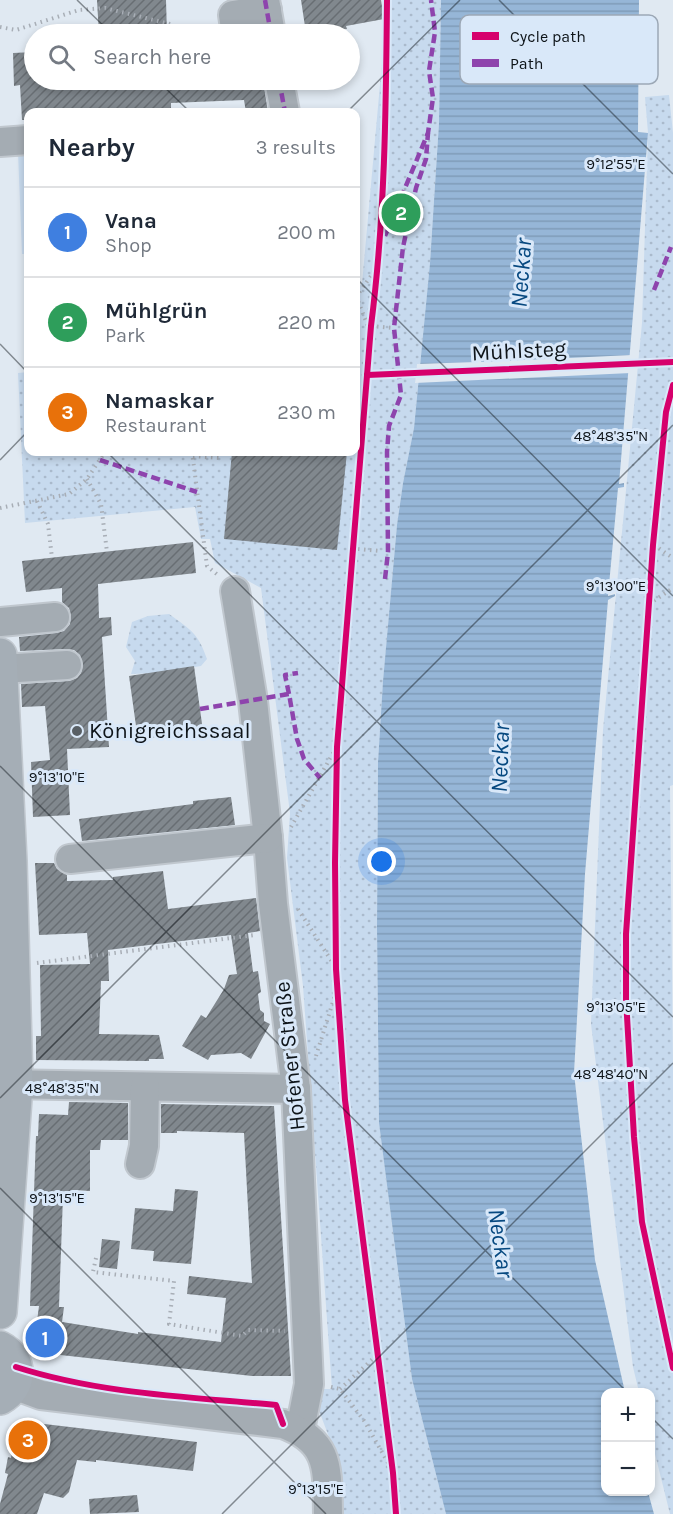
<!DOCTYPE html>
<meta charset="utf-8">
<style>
body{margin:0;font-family:Karla,sans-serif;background:#f2f2f3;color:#1f2937}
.controls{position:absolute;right:18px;bottom:18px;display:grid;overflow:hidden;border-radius:12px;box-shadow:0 3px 9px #0003}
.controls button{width:54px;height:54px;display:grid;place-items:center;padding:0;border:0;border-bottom:2px solid #e0e1e3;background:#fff;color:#1f2937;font:30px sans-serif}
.you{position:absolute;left:382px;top:862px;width:21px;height:21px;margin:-15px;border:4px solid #fff;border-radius:50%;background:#1a73e8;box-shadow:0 0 0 9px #1a73e833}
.badge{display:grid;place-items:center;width:39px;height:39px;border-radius:50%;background:#585f65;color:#fff;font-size:20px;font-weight:700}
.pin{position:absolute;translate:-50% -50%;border:3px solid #fff;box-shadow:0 2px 6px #0006}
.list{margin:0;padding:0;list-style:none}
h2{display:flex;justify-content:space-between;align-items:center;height:78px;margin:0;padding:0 24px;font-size:26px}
h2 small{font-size:20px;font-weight:400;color:#747a83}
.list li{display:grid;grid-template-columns:39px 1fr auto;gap:18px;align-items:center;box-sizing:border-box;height:90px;padding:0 24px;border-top:2px solid #e0e1e3}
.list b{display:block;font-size:22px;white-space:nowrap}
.list p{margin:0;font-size:20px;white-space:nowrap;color:#747a83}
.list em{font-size:20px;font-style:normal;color:#747a83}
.icon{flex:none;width:33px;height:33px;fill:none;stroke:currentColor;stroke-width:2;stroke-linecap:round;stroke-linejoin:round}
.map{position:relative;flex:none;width:673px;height:1514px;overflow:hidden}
.search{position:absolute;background:#fff;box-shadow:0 3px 9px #0003;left:24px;top:24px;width:336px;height:66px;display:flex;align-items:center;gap:15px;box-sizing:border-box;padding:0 21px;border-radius:33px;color:#747a83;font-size:22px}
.panel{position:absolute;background:#fff;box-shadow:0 3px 9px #0003;left:24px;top:108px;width:336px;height:348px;border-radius:12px}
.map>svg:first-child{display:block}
.grass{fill:url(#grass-dots)}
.pitch{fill:#c7daee}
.water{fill:url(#water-rules);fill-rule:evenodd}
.pier{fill:#e0e9f2}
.building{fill:url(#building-hatch)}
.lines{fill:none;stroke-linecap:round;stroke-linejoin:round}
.minor-casing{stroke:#c0c7ce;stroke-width:32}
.major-casing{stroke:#c0c7ce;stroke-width:36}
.path{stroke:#a8aeb6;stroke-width:4;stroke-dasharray:1.5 4.5;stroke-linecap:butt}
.minor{stroke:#a4acb3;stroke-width:28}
.major{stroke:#a5aeb6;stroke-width:33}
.quiet{stroke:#8e44ad;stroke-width:4.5;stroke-dasharray:9 4.5;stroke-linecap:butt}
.cycleway-casing{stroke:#d9e8f9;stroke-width:10}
.cycleway{stroke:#d6006c;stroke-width:6}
.ticks{fill:none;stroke:#0e1419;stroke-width:1.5;stroke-opacity:0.45}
.poi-dot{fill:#585f65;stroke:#d9e8f9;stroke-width:2}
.labels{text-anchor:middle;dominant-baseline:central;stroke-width:6;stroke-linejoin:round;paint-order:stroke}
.street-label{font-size:22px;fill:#0e1419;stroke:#d9e8f9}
.poi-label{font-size:22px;fill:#0e1419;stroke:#d9e8f9;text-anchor:start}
.water-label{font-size:24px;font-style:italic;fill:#074980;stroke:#d9e8f9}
.key{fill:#d9e8f9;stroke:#9ca8b6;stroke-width:1.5}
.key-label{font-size:16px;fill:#0e1419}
.ticks-label{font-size:15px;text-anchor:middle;fill:#0e1419;stroke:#d9e8f9;stroke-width:6;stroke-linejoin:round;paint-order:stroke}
</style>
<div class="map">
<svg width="673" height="1514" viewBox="0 0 673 1514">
<defs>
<pattern id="grass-dots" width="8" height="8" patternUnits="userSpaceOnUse" patternTransform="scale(1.5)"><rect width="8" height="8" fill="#c7daee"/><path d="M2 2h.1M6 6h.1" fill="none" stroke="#aabacc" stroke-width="1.8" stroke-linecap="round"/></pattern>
<pattern id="water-rules" width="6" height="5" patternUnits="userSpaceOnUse" patternTransform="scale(1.5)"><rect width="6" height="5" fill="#96b6d7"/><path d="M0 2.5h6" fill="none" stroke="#809cb8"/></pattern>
<pattern id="building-hatch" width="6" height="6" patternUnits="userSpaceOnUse" patternTransform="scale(1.5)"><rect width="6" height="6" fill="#81888e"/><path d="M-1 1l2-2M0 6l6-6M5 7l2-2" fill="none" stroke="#686e73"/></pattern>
</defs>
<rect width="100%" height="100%" fill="#e0e9f2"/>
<g class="grass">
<polygon points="383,0 441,0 439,123 430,263 414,428 403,483 397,525 383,682 378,762 377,928 379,1123 412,1379 446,1514 341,1514 338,1461 315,1400 321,1389 332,1389 303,986 287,858 290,813 261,588 215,563 210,539 201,539 195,507 25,523 18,373 28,372 28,452 356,452 356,286 362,284 386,18"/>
<polygon points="669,95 673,133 673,785 670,786 673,1063 673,1514 670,1514 651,1438 650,1392 639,1392 633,1367 591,1024 603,730 642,323 648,133 645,97"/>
<path d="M169 614C191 630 198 633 207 659L201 666 156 673 131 674 135 661 126 647 132 622 148 616Z"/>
</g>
<polygon class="pitch" points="28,151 28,254 22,254 18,152"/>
<path class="water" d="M441 0H639L638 132 648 133 619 484 624 483V487L618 488 608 596 615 594V596L608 600 585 874 574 1073 595 1260 625 1392H606V1492H648L654 1514H446L412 1379 379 1123 377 928 378 762 383 681 397 525 403 483 414 428 430 263 439 123ZM475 346 481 348V374H474L472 352Z"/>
<polygon class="pier" points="632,355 631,373 415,383 417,364 476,362 477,374 479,362"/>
<g class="building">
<polygon points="97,0 166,0 167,34 99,34"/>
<polygon points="301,0 381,0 384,19 346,26 347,29 306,33"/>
<polygon points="34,52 34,80 263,80 268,112 246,112 244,100 171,103 171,112 116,112 116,110 28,112 28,120 22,120 20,85 14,86 13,53"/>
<polygon points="232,452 347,452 337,550 224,539"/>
<polygon points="193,542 196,573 98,584 99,618 111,617 112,635 102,637 109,747 67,749 70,815 33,817 31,762 50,760 45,706 22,707 21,684 69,681 77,678 81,673 83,665 80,655 74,650 66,649 20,651 19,637 56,633 64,631 70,624 71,616 69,608 62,602 62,588 26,592 22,561"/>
<polygon points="194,666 203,731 138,740 129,676"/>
<polygon points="231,797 235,825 82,841 79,819 193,804 193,801"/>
<polygon points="35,863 54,863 57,869 67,875 67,881 113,880 113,877 163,871 168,909 256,898 260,931 248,933 253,972 258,971 261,992 258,994 260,1010 264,1013 264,1021 270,1024 251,1059 241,1053 211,1055 208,1060 182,1046 201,1015 206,1018 224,989 229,975 237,974 231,935 108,950 109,981 101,981 99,1034 159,1035 164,1059 149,1059 149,1061 36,1060 36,1036 41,1036 40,965 90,964 87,933 39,935"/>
<polygon points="69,1102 128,1103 128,1140 101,1140 100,1150 90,1150 90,1191 75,1190 63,1196 59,1307 64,1307 62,1322 138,1334 138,1332 221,1342 226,1298 187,1294 189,1276 252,1283 244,1133 177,1131 177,1133 161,1133 161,1104 274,1106 291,1376 252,1376 33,1352 39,1306 30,1306 36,1136 38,1136 39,1114 68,1115"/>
<polygon points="175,1189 198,1191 191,1264 153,1261 154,1251 131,1249 135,1208 173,1211"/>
<polygon points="102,1239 120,1241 117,1269 99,1267"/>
<polygon points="19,1421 197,1442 193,1471 96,1460 96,1462 77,1460 69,1492 63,1498 44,1493 37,1514 0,1514 0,1504 8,1474 5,1473 8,1457 11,1458"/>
<polygon points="137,1495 139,1512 90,1514 89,1499"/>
</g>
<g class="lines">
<defs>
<g id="minor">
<polyline points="265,0 271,34"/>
<polyline points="236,34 233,15 267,10"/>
<polyline points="279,80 285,112"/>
<polyline points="0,142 28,140"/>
<polyline points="235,591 253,701 268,838 273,904 296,1089 309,1384 300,1430"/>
<polyline points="0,622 55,617"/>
<polyline points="1,669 67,665"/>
<polyline points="70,859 268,838"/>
<polyline points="0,1084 296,1089"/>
<polyline points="140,1164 144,1146 145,1087"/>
<path d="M14 1385 41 1395 283 1424C331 1442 327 1469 328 1514"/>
</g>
<g id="major">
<polyline points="0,655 10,861 16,1084 0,1312"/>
<path d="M0 1348C22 1359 21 1387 0 1398"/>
</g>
</defs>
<use href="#minor" class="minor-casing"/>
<use href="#major" class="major-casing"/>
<g class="path">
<path d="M387 0C386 109 385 218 371 326L337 747 335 863 336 969 345 1100 393 1473 396 1514"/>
<polyline points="0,27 16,30 79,10 105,8 174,25 175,34"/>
<polyline points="356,296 370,331"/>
<polyline points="356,297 378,266"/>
<polyline points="371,326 394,328"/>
<polyline points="356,376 673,362"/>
<polyline points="673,385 666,412 653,545 626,934 626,999 634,1137 642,1222 673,1368"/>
<polyline points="192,452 207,566 219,576"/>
<polyline points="193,456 219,458"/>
<polyline points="87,479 101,504 107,552"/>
<polyline points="37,501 48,524 52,558"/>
<polyline points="0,508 69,494 87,479 105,452"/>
<polyline points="654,545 673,558"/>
<polyline points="358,549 381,551"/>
<polyline points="649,604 673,588"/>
<polyline points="291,827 336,748"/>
<polyline points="298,909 336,968"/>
<polyline points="37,963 255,935"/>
<polyline points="316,1056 336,992"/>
<polyline points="96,1258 93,1272 174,1281 169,1324 242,1336 248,1330 285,1331"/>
<polyline points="331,1387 340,1389 365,1422 392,1470"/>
<polyline points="340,1389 377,1355"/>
</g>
<use href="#minor" class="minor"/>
<use href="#major" class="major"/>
<g class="quiet">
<polyline points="265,0 271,34"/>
<polyline points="279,80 285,112"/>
<polyline points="385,236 428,133 433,98 429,71 435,32 431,0"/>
<polyline points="654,290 671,247"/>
<polyline points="100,460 197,492"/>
<polyline points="385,579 388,552 387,452 389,426 401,395 394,328 403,247 416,188 426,159 428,133"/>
<polyline points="289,694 285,675 298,673"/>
<polyline points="200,709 289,694 297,739 304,759 320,778"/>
</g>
<defs>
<g id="cycleway">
<path d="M387 0C386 109 385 218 371 326L337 747 335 863 336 969 345 1100 393 1473 396 1514"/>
<polyline points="367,375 673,362"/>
<polyline points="673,385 666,412 653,545 626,934 626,999 634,1137 642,1222 673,1368"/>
<path d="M16 1367C100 1394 190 1397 276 1405L283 1424"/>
</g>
</defs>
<use href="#cycleway" class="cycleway-casing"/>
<use href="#cycleway" class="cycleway"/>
</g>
<path class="ticks" d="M77 0 112 34M499 0 673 174M157 80 190 112M347 112 460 0M356 278 673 596M0 344 28 373M107 452 673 1017M0 460 28 431M0 766 627 1392M0 1098 673 425M0 1188 326 1514M650 1416 673 1439M222 1514 673 1063"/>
<circle class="poi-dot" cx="77" cy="731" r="6"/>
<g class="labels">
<g class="street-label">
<text transform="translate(519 351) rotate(-3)">Mühlsteg</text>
<text transform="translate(290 1056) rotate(-96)">Hofener Straße</text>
</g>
<g class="poi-label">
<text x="89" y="731">Königreichssaal</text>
</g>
<g class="water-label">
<text transform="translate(521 273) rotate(-86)">Neckar</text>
<text transform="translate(500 758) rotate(-88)">Neckar</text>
<text transform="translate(501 1243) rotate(82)">Neckar</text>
</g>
</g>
<rect x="460" y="15" width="198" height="69" rx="9" class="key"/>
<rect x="472" y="32" width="27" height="8" fill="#d6006c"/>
<rect x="472" y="59" width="27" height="8" fill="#8e44ad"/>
<g class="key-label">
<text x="510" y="42">Cycle path</text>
<text x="510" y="69">Path</text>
</g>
<g class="ticks-label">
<text x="616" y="169">9°12'55"E</text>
<text x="611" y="441">48°48'35"N</text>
<text x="616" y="591">9°13'00"E</text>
<text x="57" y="782">9°13'10"E</text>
<text x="616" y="1012">9°13'05"E</text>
<text x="611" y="1079">48°48'40"N</text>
<text x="62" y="1093">48°48'35"N</text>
<text x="57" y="1203">9°13'15"E</text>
<text x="316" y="1494">9°13'15"E</text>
</g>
</svg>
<div class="controls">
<button>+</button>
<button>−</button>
</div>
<div class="you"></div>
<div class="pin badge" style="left:45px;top:1338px;background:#3f7fe0">1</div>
<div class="pin badge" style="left:401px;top:213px;background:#2e9e5b">2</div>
<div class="pin badge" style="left:28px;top:1440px;background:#e8710a">3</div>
<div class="search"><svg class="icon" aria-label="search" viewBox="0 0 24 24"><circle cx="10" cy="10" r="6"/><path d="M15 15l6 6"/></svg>Search here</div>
<section class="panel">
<h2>Nearby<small>3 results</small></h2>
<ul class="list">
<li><span class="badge" style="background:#3f7fe0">1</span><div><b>Vana</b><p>Shop</p></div><em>200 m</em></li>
<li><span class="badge" style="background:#2e9e5b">2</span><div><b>Mühlgrün</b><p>Park</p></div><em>220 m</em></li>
<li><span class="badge" style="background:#e8710a">3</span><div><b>Namaskar</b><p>Restaurant</p></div><em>230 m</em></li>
</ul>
</section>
</div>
